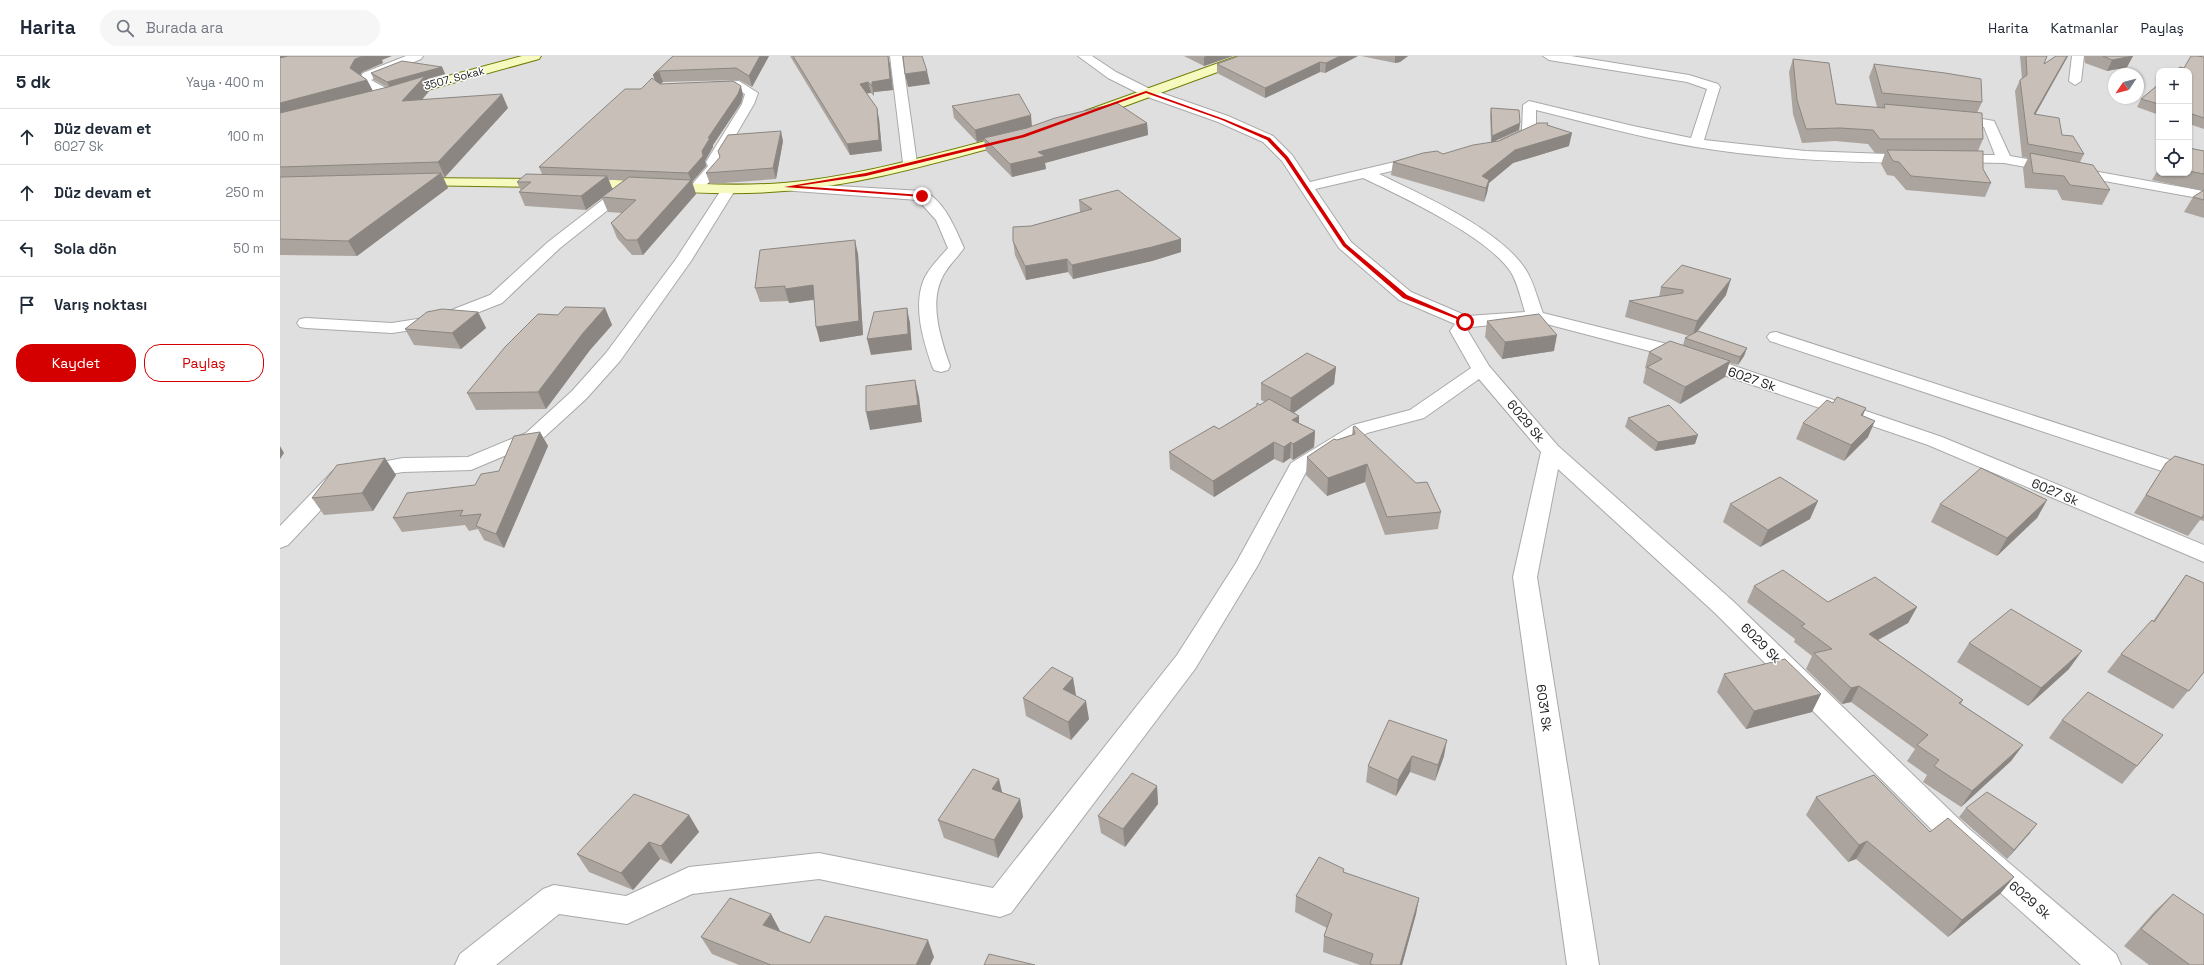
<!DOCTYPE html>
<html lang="tr">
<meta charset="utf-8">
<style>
body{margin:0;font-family:"Space Grotesk",sans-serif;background:#f6f6f7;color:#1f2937}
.controls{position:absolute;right:12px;top:12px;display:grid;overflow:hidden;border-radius:8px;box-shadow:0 1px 3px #0004}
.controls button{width:36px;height:36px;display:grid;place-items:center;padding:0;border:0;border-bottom:1px solid #e0e1e3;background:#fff;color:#1f2937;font:20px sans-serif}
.compass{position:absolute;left:1828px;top:12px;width:36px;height:36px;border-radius:50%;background:#fff;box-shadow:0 1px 3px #0004;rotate:235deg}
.stop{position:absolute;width:12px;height:12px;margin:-9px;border:3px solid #d40000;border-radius:50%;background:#fff}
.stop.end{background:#d40000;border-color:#fff;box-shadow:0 1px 4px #0008}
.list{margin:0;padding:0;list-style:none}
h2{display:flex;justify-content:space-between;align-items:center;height:52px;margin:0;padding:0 16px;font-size:17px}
h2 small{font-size:13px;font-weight:400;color:#747a83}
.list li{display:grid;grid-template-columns:26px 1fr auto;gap:12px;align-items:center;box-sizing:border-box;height:56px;padding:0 16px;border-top:1px solid #e0e1e3}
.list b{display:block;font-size:15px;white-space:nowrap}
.list p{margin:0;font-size:13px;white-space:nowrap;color:#747a83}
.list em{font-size:13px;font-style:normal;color:#747a83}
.actions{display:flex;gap:8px;padding:12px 16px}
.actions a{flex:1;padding:9px 0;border:1px solid #d40000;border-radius:16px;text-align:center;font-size:14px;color:#d40000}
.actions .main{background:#d40000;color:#fff}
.icon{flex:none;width:22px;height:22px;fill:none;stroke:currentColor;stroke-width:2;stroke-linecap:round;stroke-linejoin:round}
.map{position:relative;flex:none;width:1924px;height:909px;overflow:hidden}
header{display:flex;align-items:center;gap:24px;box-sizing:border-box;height:56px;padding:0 20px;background:#fff;border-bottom:1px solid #e0e1e3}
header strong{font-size:19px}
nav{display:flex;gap:22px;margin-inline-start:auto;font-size:14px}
.search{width:280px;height:36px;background:#f6f6f7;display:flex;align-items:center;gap:10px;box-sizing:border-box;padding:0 14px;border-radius:22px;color:#747a83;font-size:15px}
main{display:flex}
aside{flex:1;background:#fff}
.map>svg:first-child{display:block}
.residential{fill:#e0dfdf;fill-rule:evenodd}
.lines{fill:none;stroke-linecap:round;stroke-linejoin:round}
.street-casing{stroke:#a9a9a9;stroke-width:2}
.secondary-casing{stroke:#707d05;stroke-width:2}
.street{fill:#fff;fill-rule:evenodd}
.secondary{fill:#f7fabf;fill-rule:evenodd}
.wall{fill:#aba49e;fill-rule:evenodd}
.shaded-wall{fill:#8b8681}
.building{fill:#c7bfb8;stroke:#8b8681}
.route{fill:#d40000}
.labels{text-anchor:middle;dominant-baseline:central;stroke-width:3;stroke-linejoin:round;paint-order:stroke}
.far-street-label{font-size:11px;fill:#222;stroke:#fff}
.street-label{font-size:13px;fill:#222;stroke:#fff}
</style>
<header>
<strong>Harita</strong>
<div class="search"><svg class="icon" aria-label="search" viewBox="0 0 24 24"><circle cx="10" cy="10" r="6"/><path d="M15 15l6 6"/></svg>Burada ara</div>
<nav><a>Harita</a><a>Katmanlar</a><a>Paylaş</a></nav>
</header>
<main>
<aside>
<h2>5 dk<small>Yaya · 400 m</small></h2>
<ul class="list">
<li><svg class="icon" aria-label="ahead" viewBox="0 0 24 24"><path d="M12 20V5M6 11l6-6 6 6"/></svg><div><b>Düz devam et</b><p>6027 Sk</p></div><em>100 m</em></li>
<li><svg class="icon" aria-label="ahead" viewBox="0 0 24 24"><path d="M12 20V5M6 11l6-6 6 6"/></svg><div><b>Düz devam et</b></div><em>250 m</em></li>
<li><svg class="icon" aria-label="left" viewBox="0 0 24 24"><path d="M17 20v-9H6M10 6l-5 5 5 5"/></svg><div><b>Sola dön</b></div><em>50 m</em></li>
<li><svg class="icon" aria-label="arrive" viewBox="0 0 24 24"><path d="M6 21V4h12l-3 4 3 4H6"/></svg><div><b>Varış noktası</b></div></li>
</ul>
<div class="actions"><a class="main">Kaydet</a><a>Paylaş</a></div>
</aside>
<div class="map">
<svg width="1924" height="909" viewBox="0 0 1924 909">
<rect width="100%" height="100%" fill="#f2efe9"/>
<path class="residential" d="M0 0H1924V909H0ZM1879 15H1909V117H1879ZM1834 18H1858V42H1834Z"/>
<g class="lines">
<defs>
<g id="street">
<polygon points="126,0 143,0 141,3 91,24 115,37 116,40 115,43 105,43 78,25 83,17"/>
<polygon points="610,0 622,0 637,107 630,111 623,107"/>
<path d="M798 0H812L836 16 870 33 948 60 993 80 1012 99 1030 126 1140 100 1145 101 1147 104 1145 107 1099 118C1142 139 1220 173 1246 214 1254 227 1257 242 1263 257L1399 291 1662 381 1924 489V506L1648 389 1385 299 1255 265 1191 271 1188 275 1209 310 1278 390 1453 545 1687 771 1836 898 1841 909H1801L1667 789 1435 557 1278 413 1257 521 1319 909H1287L1233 521 1261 396 1199 323 1144 362 1087 377 1026 416 978 509 915 613 731 857 720 861 539 823 412 838 347 868 279 858 216 909H175L180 898 263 833 274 829 346 840 409 811 539 797 713 832 897 599 956 507 1011 407 1073 369 1130 354 1191 312 1170 275 1175 268 1119 244 1059 192 1002 105 983 86 938 66 862 39 828 22ZM1083 122C1121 140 1211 182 1232 218 1238 229 1241 243 1245 256L1187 260 1131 236 1071 186 1035 133Z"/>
<path d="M1263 0H1291L1409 19 1438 28 1440 31 1424 84 1525 95 1634 99 1641 103 1634 107C1561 106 1488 103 1416 91 1362 82 1309 67 1256 54V76L1254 79 1231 90H1221L1219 87 1221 84 1242 74 1243 49 1249 45 1353 70 1411 82 1427 33 1407 26 1269 4Z"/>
<polygon points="1792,0 1804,0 1801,25 1795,29 1789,25"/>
<polygon points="459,25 478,37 474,48 440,106 442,111 440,114 420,136 410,136 408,133 428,110 426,106 462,48 465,38 457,33 430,35 424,31 430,27"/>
<polygon points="1673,58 1714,65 1730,100 1924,135 1924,143 1724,107 1667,106 1665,103 1667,100 1672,99 1715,99 1704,71 1668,65 1666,62 1668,59"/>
<polygon points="348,127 353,128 355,131 353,134 280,192 222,247 166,269 112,277 26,272 20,271 17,267 20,263 26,262 112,267 156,260 210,239 268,186 343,128"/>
<path d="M506 127 642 135C663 141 676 174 684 192 677 202 667 211 662 222 649 248 661 284 670 310L668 314 661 316 654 314 652 310C643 284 632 248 645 221 651 210 660 201 668 192L656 164 638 144 501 134 499 131 501 128Z"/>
<polygon points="448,130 453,131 455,134 411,205 340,305 306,343 260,385 191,414 123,416 68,425 8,489 0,492 0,470 53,415 123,402 188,401 246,377 292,335 326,297 396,203 443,131"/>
<polygon points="1496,276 1924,415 1924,429 1490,285 1487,281 1490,277"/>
</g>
<g id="secondary">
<polygon points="242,0 261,0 259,3 126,40 121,41 115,37 116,34"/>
<polygon points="958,0 975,0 973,3 815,61 805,61 803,58 805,55"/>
<path d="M733 78 740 82 738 85C661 105 584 129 504 135 437 141 368 133 301 131L296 130 294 127 296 124 301 123C369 124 437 132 504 127 583 120 657 97 733 78Z"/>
<polygon points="135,122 267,123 272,124 274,127 272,130 267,131 130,129 128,126 130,123"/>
</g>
</defs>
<use href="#street" class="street-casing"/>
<use href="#secondary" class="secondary-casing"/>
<use href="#street" class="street"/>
<use href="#secondary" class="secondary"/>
</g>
<g class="wall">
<polygon points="0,0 102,4 103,7 82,16 80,19 87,24 93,35 107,31 94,24 91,17 162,11 165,18 147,23 151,33 142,43 228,52 165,121 163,121 168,132 77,200 0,199"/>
<path d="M393 0H489L472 31 459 24 383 26 380 28 463 39 461 47 433 89V91L425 105 426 110 412 126 416 138 363 199H352L337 182 331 167 342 157 328 156 322 142 306 154 245 150 239 136 241 135 237 126 262 118 259 111 361 33 375 24 373 19ZM329 124H344L332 133Z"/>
<polygon points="510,0 608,0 610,9 613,34 594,36 594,40 591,37 586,37 599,63 602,95 570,99"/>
<polygon points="904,0 953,0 924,10"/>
<polygon points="1078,0 1045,17 1040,16 985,42 937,17 937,8"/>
<polygon points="1081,0 1128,0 1120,6 1115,7"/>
<polygon points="1740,0 1767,0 1764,8 1776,0 1790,0 1788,0 1755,58 1782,79 1804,98 1800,106 1830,134 1822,149 1782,144 1777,134 1745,132 1743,112 1748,102 1742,101 1735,35 1740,24 1742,23"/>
<polygon points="1804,0 1853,0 1847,11 1827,15 1805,7"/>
<polygon points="1924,1 1924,73 1909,68 1909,15 1904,12"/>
<polygon points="1513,3 1556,48 1603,52 1597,51 1589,21 1594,8 1702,46 1697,57 1703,83 1698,95 1703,113 1711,127 1705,141 1626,134 1614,120 1607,119 1601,108 1605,97 1595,97 1588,88 1555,85 1522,87 1513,58 1509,16"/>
<polygon points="1879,28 1879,59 1857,51 1861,43"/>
<polygon points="672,50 752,70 867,67 868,79 765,107 766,113 732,121 706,95 704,84 697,86 674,62"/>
<polygon points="1211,52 1240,67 1239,74 1212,86 1219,85 1267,69 1289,90 1233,107 1209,127 1207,137 1204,146 1111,119 1113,106 1163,98 1211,87 1210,59"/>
<polygon points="503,85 496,123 430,128 426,117"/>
<polygon points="1909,92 1924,95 1924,162 1904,156 1913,141 1923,135 1872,124 1879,112 1879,117 1909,117"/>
<polygon points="799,144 901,196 872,205 793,223 788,216 746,224 735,199 733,185 751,170 800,156"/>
<polygon points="578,198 583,279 540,286 534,244 509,247 509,245 480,246 475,232"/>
<polygon points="1381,231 1446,239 1417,276 1467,292 1464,300 1458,309 1449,307 1445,321 1400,348 1363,327 1366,313 1365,312 1369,296 1403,289 1405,282 1409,280 1345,261 1349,245 1379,241"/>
<polygon points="325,252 332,269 310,294 266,353 196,354 187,337 278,259"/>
<polygon points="198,256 206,272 181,293 134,289 125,273"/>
<polygon points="1207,265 1274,295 1222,303 1205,281"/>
<polygon points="1056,311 1054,328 1014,357 1019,360 1019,367 1035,375 1034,391 1013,404 1010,402 1003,407 994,403 934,441 890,413 889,396 939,373 985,346 981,344 981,327"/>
<polygon points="1583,360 1588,381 1564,405 1516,383 1523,367"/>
<polygon points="1348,362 1415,388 1375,395 1345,371"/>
<polygon points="1073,371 1161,456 1158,473 1105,479 1085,426 1047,440 1026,419 1027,401 1057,384 1072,379"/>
<polygon points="260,376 268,390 224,492 204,484 198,473 189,475 185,469 122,476 113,462 195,429 219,415"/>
<polygon points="105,402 116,419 93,455 44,459 32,442"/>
<polygon points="1886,407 1924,409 1924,465 1920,464 1908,480 1854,457"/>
<polygon points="1767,444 1757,462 1717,500 1651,466 1660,448"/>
<polygon points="1450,448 1530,463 1480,491 1443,466"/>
<polygon points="1906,519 1924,616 1893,653 1827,616 1841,598 1873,565 1893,537"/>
<polygon points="1474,530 1548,546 1637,551 1628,567 1598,584 1683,644 1681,648 1743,689 1731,705 1681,751 1643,726 1647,719 1627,705 1635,693 1571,646 1562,648 1526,613 1532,600 1514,586 1515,583 1467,546"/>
<polygon points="1689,587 1789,613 1748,650 1677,606"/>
<polygon points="1444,618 1532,656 1466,673 1437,636"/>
<polygon points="793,622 796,640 809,663 791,684 746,660 743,642"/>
<polygon points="1109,664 1164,700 1155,725 1130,716 1116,740 1086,726 1088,710"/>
<polygon points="1782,664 1883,679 1842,728 1769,682"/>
<polygon points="877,730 878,748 845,791 821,777 818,760"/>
<polygon points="722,737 740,743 743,761 718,802 664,782 658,764"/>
<polygon points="1536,741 1650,776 1734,821 1720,838 1668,881 1576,803 1568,806 1526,759"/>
<polygon points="1686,752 1750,777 1727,803 1679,761"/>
<polygon points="409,759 419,776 391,808 380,803 353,834 309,816 297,798"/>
<polygon points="1064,817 1139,842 1136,858 1122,909 1080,909 1043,896 1044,880 1047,872 1015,856 1016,840"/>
<polygon points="1893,838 1924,909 1869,909 1844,890 1875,855"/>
<polygon points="491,858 500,875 530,887 654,901 650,909 459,909 432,898 421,881"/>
</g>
<g class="shaded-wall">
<polygon points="0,0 22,0 0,6"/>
<polygon points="83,0 112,0 102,4 103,7 82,16 77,25 70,12 75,3"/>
<polygon points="480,0 489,0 472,31 469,20"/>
<polygon points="608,0 610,9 613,34 594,36 594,40 592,30 592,26"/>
<polygon points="926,0 953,0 924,10 924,1"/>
<polygon points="1060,0 1078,0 1045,17 1046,7"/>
<polygon points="1115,0 1128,0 1120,6 1115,7"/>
<polygon points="1787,0 1790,0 1788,0 1749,70 1754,58"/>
<polygon points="1853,0 1847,11 1827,15 1832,4"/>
<polygon points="1040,6 1040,16 985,42 985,32"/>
<polygon points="162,11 165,18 147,23 151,33 129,59 122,45 111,33 107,26"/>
<polygon points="379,15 383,26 377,30 373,19"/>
<polygon points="647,15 650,28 628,31 625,18"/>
<polygon points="87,24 94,37 0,62 0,47"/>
<polygon points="588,26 591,37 582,38 580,28"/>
<polygon points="461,30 463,39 461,47 433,89 433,91 425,105 426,110 412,126 416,138 363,199 357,184 411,124 408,117 422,95 428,82"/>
<polygon points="222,38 228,52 165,121 158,106"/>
<polygon points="597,52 599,63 602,95 570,99 567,88"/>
<polygon points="751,59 752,71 704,82 704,84 697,86 695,74"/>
<polygon points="867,67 868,79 765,107 766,113 732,121 730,108 758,96"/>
<polygon points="1240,67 1239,74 1211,87 1212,80"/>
<polygon points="501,75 503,85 496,123 493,112"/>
<polygon points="1292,77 1289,90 1233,107 1209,127 1207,137 1204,146 1206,132 1202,120 1235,94"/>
<polygon points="161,117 168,132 77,200 68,185"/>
<polygon points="327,120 333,134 322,141 322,142 306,154 301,140"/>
<polygon points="901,183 901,196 872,205 793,223 792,209"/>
<polygon points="575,184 578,198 583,279 540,286 536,271"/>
<polygon points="787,203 788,216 746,224 745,210"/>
<polygon points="1451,223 1446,239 1412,282 1417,265"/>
<polygon points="533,229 537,243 509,247 505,233"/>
<polygon points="325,252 332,269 310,294 266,353 258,336 303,277"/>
<polygon points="627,252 630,267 632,294 591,299 587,283"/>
<polygon points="198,256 206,272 181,293 172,277"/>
<polygon points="1277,279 1274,295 1222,303 1225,286"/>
<polygon points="1467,292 1464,300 1458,309 1460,301"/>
<polygon points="1450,305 1445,321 1400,348 1405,331"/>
<polygon points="1056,311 1054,328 1010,359 1011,342"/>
<polygon points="635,324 639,341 642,366 590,374 586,356"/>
<polygon points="1586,352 1579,369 1581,359"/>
<polygon points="1019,360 1019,376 1012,364"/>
<polygon points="1595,365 1588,381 1564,405 1571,389"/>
<polygon points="1035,375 1034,391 1013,404 1013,388"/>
<polygon points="260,376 268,390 224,492 216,478"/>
<polygon points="1418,379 1415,388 1375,395 1378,386"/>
<polygon points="994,386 994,403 934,441 933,425"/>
<polygon points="1011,386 1010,402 1003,407 1004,391"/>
<polygon points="0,390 4,397 0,403"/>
<polygon points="105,402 116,419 93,455 82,437"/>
<polygon points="1087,408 1085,426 1047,440 1048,422"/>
<polygon points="1767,444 1757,462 1717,500 1727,482"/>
<polygon points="1538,445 1530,463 1480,491 1488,474"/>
<polygon points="1637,551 1628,567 1580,594 1589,578"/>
<polygon points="1802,595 1789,613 1748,650 1761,632"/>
<polygon points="793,622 796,640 783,633"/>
<polygon points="1579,630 1571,646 1562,648 1571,632"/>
<polygon points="1541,638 1532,656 1466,673 1474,655"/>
<polygon points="806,645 809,663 791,684 788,666"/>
<polygon points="1167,684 1164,700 1155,725 1158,709"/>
<polygon points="1743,689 1731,705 1681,751 1692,735"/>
<polygon points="1132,700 1130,716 1116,740 1118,724"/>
<polygon points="719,723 723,740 712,733"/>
<polygon points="877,730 878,748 845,791 843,773"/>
<polygon points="740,743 743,761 718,802 714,784"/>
<polygon points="409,759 419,776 391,808 381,790"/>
<polygon points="1757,768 1750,777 1727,803 1734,794"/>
<polygon points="1587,785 1576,803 1568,806 1579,789"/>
<polygon points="369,786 380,803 353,834 341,817"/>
<polygon points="1734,821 1720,838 1668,881 1682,864"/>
<polygon points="1139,842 1136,858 1122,909 1120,909"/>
<polygon points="491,858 500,875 483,869"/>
<polygon points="648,884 654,901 650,909 636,909"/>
</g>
<g class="building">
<polygon points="8,0 83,0 75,3 70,12 87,24 0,47 0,2"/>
<polygon points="393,0 480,0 469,20 456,12 379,15 373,19"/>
<polygon points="513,0 608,0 610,23 592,26 592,30 588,26 580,28 597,52 599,84 567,88"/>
<polygon points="623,0 642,0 647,15 625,18"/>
<polygon points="959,0 1060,0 1046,7 1040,6 985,32 937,8"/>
<polygon points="1746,0 1767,0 1764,8 1776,0 1787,0 1754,58 1779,62 1782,79 1793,80 1804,98 1748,88 1740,24 1747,19"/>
<polygon points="1823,0 1853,0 1832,4"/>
<polygon points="1911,0 1917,0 1924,1 1924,62 1909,57 1909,15 1895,15 1900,11 1904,12"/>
<polygon points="1513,3 1549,7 1556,48 1605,52 1604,48 1702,57 1703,83 1600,83 1593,74 1560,72 1526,73 1517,44"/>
<polygon points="122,5 162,11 107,26 91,17"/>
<polygon points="1594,8 1665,17 1701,23 1702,46 1602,37"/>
<polygon points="145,20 122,45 222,38 158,106 0,111 0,57 108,31"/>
<polygon points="372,22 380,28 453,25 461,30 458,38 428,82 430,82 422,95 423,100 408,117 259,111 345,33 361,33"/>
<polygon points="1879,28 1879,48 1861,43"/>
<polygon points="739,38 751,59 695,74 672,50"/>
<polygon points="837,47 867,67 758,96 765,100 730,108 704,82 747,72 775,62"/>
<polygon points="1211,52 1239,54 1240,67 1212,80"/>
<polygon points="1258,67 1268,67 1267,69 1292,77 1235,94 1202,120 1209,124 1206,132 1113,106 1143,97 1157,95 1163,98 1193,89 1219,85"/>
<polygon points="501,75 493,112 426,117 440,101 438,95 448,79"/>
<polygon points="1909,92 1924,95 1924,118 1909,115"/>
<polygon points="1607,94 1703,95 1703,113 1711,127 1631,120 1619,106 1613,105"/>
<polygon points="1750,97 1813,109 1830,134 1790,129 1784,120 1753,117"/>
<polygon points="161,117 68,185 0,183 0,121"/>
<polygon points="246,118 327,120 301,140 239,136 251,126 237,126"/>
<polygon points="349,121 411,124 357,184 346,184 331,167 356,144 322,141"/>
<polygon points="838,134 901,183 872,191 792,209 787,203 745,210 733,185 733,171 751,170 812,153 799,144"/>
<polygon points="1924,134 1924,144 1913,141"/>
<polygon points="575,184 579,265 536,271 533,229 505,233 505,230 475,232 480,194"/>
<polygon points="1402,209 1451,223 1417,265 1349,245 1403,237 1403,234 1381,231"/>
<polygon points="285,251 325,252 303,277 258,336 187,337 225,291 258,258 278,259"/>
<polygon points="627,252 628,278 587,283 594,256"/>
<polygon points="162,253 198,256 172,277 125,273 147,256"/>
<polygon points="1259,258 1277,279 1225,286 1207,265"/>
<polygon points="1418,275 1467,292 1460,301 1405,282"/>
<polygon points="1390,285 1450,305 1405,331 1367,311 1382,303 1369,296"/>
<polygon points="1027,297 1056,311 1011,342 981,327"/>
<polygon points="635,324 638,349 586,356 586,330"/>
<polygon points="1557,341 1586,352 1581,359 1595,365 1571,389 1523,367 1547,344 1553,347"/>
<polygon points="989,343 1019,360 1012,364 1035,375 1013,388 1011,386 1004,391 994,386 933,425 889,396 934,370 939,373 977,350 977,347 980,349"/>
<polygon points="1389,349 1418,379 1378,386 1348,362"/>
<polygon points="1075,370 1136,427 1147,426 1161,456 1107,461 1087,408 1048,422 1027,401 1054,383 1057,384 1075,378 1073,371"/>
<polygon points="260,376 216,478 196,470 201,458 180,460 183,454 113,462 127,437 195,429 201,418 219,415 234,380"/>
<polygon points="1895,400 1924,409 1924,458 1922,462 1866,439 1886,407"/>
<polygon points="105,402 82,437 32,442 57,409"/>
<polygon points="1701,412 1767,444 1727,482 1660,448"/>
<polygon points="1500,421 1538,445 1488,474 1450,448"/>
<polygon points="1503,514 1548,546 1595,521 1637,551 1589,578 1683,644 1679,647 1743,689 1692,735 1654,710 1659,704 1637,689 1648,679 1579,630 1571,632 1534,597 1552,593 1521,570 1525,568 1474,530"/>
<polygon points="1906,519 1924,527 1924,616 1909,635 1841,598 1872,564 1874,566"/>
<polygon points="1731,553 1802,595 1761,632 1689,587"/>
<polygon points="1505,603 1541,638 1474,655 1444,618"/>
<polygon points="772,611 793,622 783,633 806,645 788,666 743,642"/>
<polygon points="1808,636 1883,679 1857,710 1782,664"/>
<polygon points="1109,664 1167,684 1158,709 1132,700 1118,724 1088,710"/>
<polygon points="693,713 719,723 712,733 740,743 714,784 658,764"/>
<polygon points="852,717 877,730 843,773 818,760"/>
<polygon points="1594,719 1650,776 1668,762 1734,821 1682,864 1587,785 1579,789 1536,741"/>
<polygon points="1707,736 1757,768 1734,794 1686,752"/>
<polygon points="354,738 409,759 381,790 369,786 341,817 297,798"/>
<polygon points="1039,801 1064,813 1063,816 1139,842 1120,909 1094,909 1090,908 1093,898 1044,880 1052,858 1016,840"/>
<polygon points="1893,838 1924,859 1924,909 1910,909 1861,873"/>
<polygon points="450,842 491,858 483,869 530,887 545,860 648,884 636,909 491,909 421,881"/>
<polygon points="709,898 755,909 704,909"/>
</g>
<polygon class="route" points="866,35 944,63 990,82 1008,101 1066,188 1127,239 1187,265 1187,267 1123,242 1063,190 1005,103 987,84 942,64 866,37 745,81 586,120 518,130 642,139 643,141 504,131 586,117 742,79"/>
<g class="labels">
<g class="far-street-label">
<text transform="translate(174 22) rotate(-15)">3507. Sokak</text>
</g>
<g class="street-label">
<text transform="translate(1472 323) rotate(19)">6027 Sk</text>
<text transform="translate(1246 365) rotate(50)">6029 Sk</text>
<text transform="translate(1775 436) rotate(23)">6027 Sk</text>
<text transform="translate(1481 587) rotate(45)">6029 Sk</text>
<text transform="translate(1264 652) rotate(82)">6031 Sk</text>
<text transform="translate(1750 844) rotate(41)">6029 Sk</text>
</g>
</g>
</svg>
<div class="controls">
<button>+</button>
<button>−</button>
<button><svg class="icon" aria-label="locate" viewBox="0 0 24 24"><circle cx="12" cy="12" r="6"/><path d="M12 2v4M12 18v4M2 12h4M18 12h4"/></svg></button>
</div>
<svg class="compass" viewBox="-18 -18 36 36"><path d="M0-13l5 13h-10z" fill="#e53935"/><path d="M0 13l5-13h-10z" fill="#747a83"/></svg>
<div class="stop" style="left:1185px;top:266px"></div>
<div class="stop end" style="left:642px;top:140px"></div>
</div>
</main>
